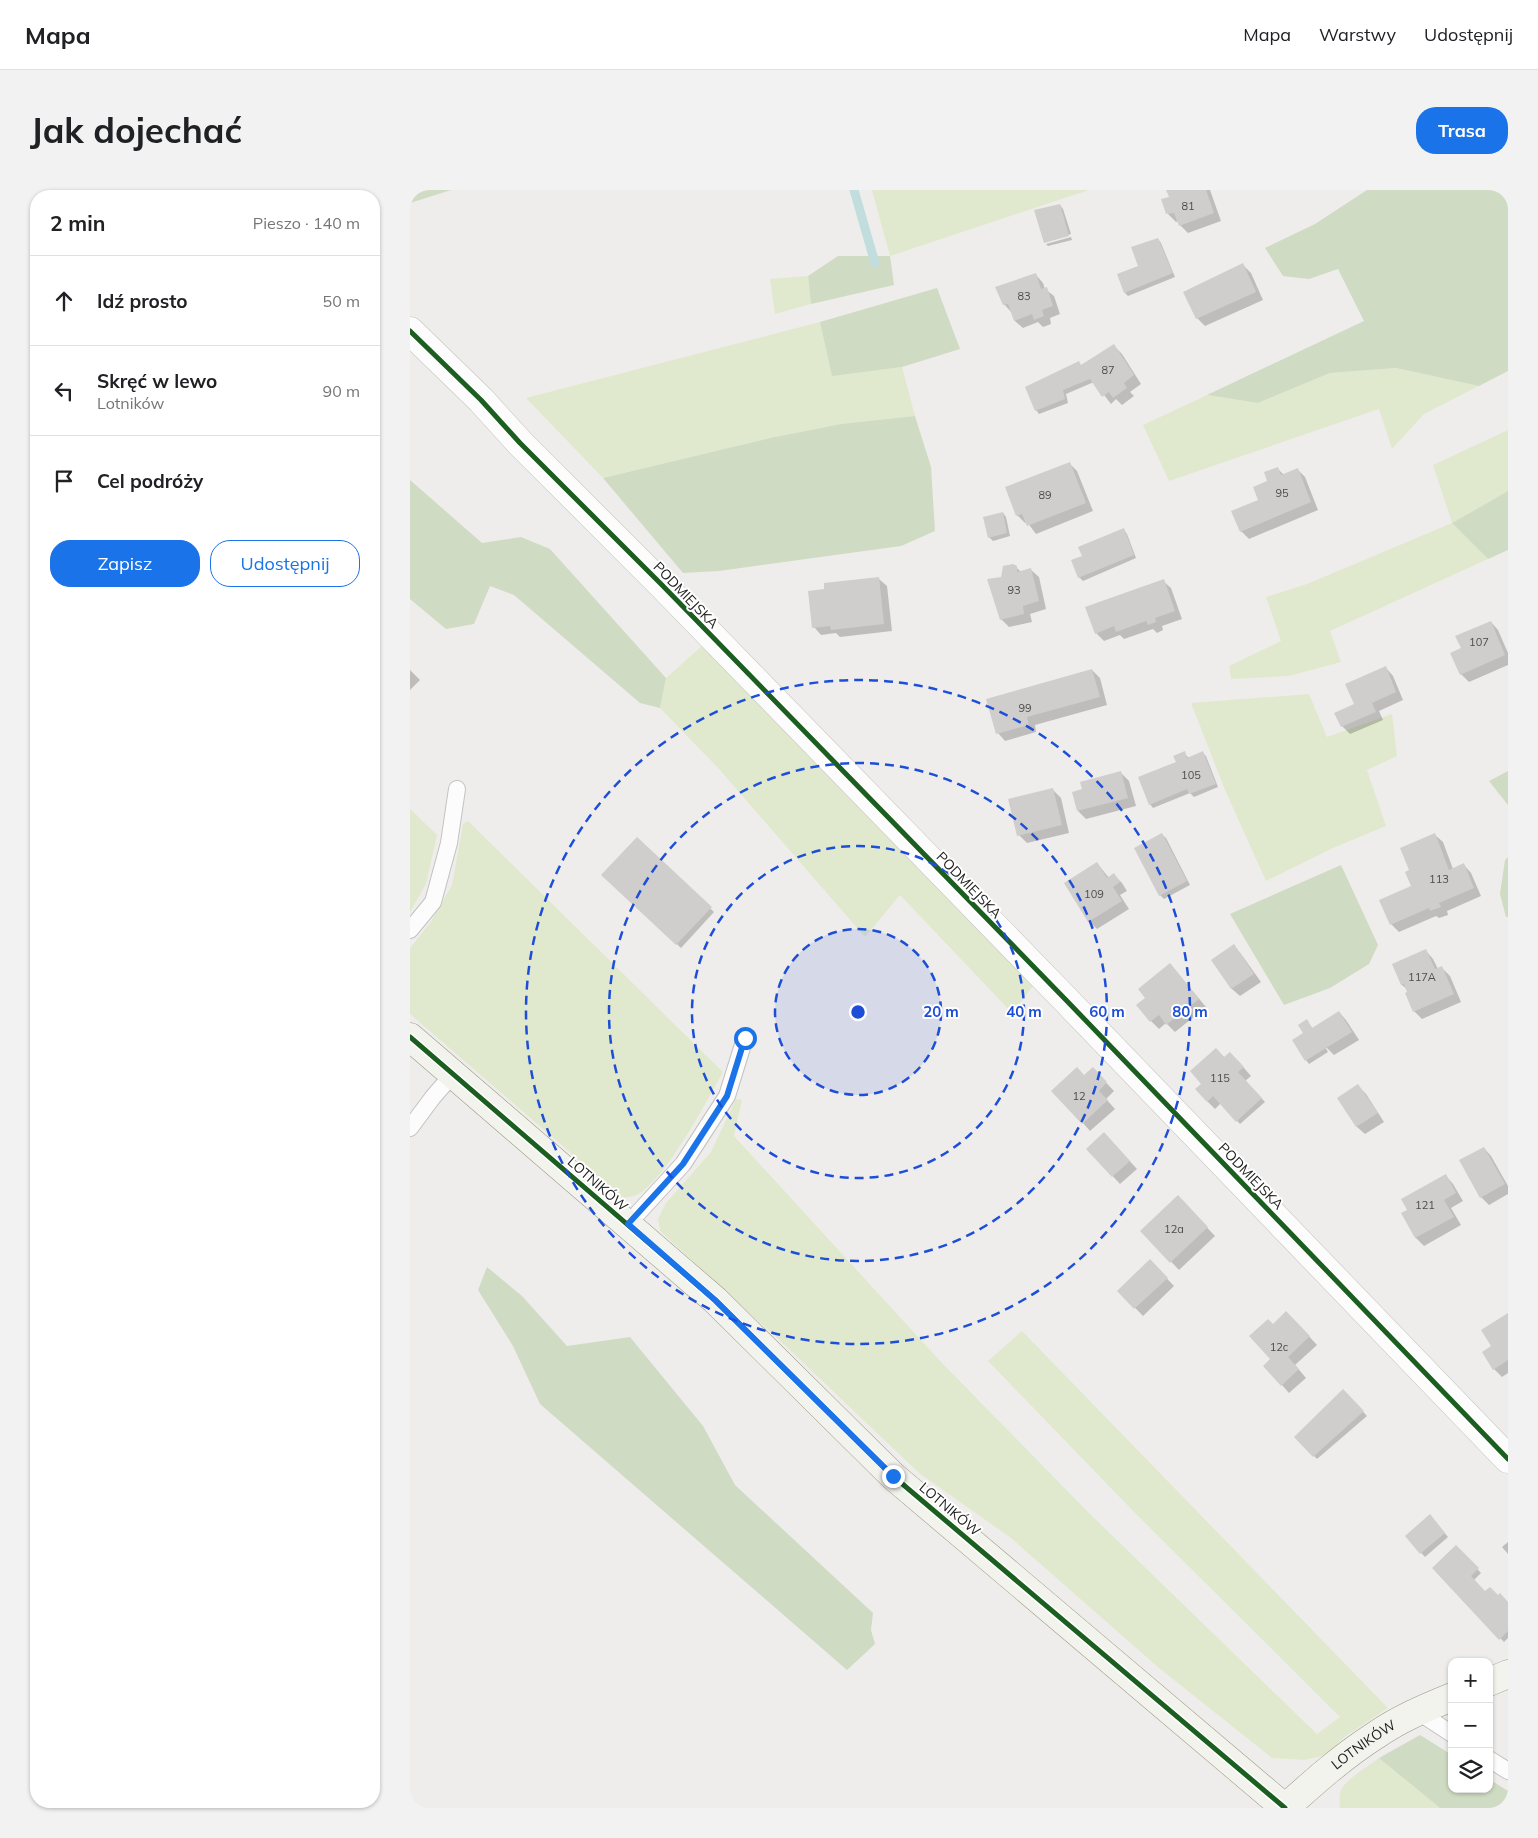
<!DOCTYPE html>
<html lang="pl">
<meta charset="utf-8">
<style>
body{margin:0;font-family:Mulish,sans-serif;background:#f2f2f2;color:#202124}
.controls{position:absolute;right:15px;bottom:15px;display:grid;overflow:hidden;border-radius:10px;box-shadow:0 1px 4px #0004}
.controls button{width:45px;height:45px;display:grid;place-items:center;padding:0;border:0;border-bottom:1px solid #e0e0e0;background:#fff;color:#202124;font:25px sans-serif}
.stop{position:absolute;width:15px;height:15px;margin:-11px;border:4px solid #1a73e8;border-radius:50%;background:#fff}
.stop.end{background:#1a73e8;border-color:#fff;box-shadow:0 1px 5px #0008}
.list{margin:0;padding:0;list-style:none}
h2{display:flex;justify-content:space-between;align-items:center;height:65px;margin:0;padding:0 20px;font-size:21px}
h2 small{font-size:16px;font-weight:400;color:#757577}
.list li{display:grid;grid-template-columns:32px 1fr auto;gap:15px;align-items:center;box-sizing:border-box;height:90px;padding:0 20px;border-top:1px solid #e0e0e0}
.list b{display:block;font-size:19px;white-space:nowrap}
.list p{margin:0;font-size:16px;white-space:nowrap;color:#757577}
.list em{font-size:16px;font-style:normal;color:#757577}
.actions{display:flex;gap:10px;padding:15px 20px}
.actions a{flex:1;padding:11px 0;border:1px solid #1a73e8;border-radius:20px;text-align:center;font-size:18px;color:#1a73e8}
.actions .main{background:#1a73e8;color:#fff}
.icon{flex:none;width:28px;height:28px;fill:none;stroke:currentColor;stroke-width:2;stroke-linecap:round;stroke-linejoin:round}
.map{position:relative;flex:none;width:1098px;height:1618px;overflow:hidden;border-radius:20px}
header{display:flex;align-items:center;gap:30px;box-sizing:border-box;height:70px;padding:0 25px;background:#fff;border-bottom:1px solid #e0e0e0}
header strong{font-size:24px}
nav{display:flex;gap:28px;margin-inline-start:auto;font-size:18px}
.intro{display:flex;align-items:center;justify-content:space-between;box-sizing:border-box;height:120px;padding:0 30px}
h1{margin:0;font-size:35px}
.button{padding:12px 22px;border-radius:20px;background:#1a73e8;color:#fff;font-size:18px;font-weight:700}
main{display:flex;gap:30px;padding:0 30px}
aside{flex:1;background:#fff;border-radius:20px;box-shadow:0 1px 4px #0004}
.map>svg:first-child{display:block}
.grass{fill:#e0e9cd}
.forest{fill:#cfdbc3}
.shadow{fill:#0003}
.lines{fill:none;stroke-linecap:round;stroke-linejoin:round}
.stream{stroke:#c2ddde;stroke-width:9}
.building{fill:#d0cecc}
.lane-casing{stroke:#c2c2c1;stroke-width:18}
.street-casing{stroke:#c2c2c1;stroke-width:29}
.secondary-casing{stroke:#989784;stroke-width:29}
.lane{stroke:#fdfcfc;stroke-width:16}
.street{stroke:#fdfcfc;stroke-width:28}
.secondary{stroke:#f3f3ed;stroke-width:28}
.cycleway-casing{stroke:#fff;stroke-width:8}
.cycleway{stroke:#1b5e20;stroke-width:5}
.route{stroke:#1a73e8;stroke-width:6}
.ring{fill:none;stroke:#1d4ed8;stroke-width:2.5;stroke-dasharray:9 6}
.labels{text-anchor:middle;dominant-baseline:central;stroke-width:4;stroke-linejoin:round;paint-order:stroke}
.number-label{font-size:11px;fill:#4d4c4c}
.street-label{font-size:14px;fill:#212121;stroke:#fff}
.centre{fill:#1d4ed8;stroke:#fff;stroke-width:2.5}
.ring-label{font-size:15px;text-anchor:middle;font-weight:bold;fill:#1d4ed8;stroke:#fff;stroke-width:4;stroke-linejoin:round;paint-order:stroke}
</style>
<header>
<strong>Mapa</strong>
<nav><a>Mapa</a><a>Warstwy</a><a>Udostępnij</a></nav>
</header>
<div class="intro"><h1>Jak dojechać</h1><a class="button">Trasa</a></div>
<main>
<aside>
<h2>2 min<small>Pieszo · 140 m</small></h2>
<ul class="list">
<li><svg class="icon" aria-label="ahead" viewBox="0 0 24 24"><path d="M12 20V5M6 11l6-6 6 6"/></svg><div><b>Idź prosto</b></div><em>50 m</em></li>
<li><svg class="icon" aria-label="left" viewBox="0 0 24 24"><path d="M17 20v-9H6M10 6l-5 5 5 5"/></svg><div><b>Skręć w lewo</b><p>Lotników</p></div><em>90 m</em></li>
<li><svg class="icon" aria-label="arrive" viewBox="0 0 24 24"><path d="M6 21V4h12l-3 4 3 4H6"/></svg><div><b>Cel podróży</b></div></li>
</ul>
<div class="actions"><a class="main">Zapisz</a><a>Udostępnij</a></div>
</aside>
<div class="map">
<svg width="1098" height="1618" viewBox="0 0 1098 1618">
<rect width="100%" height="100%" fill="#efedeb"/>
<g class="grass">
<polygon points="462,0 679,0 480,66"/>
<polygon points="398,86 401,114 365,124 360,89"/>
<polygon points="410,132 422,185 492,177 505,226 431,234 360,248 193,288 116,208"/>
<polygon points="986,178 1069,196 1014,224 982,259 969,219 759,291 733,235 797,205 848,213 920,183"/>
<polygon points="1098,240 1098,301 1042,333 1078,369 920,441 931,472 879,486 821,489 819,476 871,451 856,407 897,394 1042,333 1023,275"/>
<polygon points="294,454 626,792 602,823 490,705 455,747 309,579 250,518 256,488"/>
<polygon points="899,504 917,547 982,524 987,566 957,580 976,636 923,658 856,691 815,600 781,513"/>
<polygon points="0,619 27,645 16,694 0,722"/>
<path d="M58 631 313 882C298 909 252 997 224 1006 221 1007 217 1007 213 1008L0 824V758L20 733 42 695 53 634Z"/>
<polygon points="326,909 332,910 324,946 532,1173 678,1322 907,1544 930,1527 726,1324 578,1171 612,1141 978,1518 933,1548 917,1565 894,1570 862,1568 749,1478 601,1348 509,1283 383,1163 250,1041 248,1029 256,1013 301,962"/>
<path d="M969 1568 1030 1618H930C930 1612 928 1604 932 1598 939 1587 959 1576 969 1568Z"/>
</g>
<g class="forest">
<polygon points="0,0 41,0 0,13"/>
<polygon points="957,0 1098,0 1098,181 1069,196 986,178 920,183 848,213 797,205 954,131 928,79 899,89 873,86 855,58 905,34"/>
<polygon points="428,66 480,66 484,95 401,114 398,86"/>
<polygon points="527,98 550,159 492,177 422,186 410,132"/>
<polygon points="505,226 521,277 525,341 491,356 309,381 273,383 193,288 360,248 431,234"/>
<polygon points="0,290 72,353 111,347 140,359 256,488 250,518 230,513 104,405 80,396 64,434 36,439 0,409"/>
<polygon points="1098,301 1098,360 1078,369 1042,333"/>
<polygon points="1098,581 1098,615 1079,591"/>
<polygon points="1098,667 1098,727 1096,727 1090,704 1095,670"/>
<polygon points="931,675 968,755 959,774 920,798 874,815 820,724"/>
<polygon points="77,1077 112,1106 157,1156 220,1147 293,1236 325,1295 463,1423 461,1440 465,1454 437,1480 130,1214 103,1156 68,1100"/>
<polygon points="1010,1545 1042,1565 1042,1599 1079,1599 1079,1589 1098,1601 1098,1618 1030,1618 969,1568"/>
</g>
<g class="shadow">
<polygon points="757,0 800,0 811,31 778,43 770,35 768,31 766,32 758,24 761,8"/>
<polygon points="650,15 653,19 661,44 635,51 635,53 635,52"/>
<polygon points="661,47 662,50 638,56 636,54"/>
<polygon points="748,49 751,53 765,87 718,106 715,103"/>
<polygon points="833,75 841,83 853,110 795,136 787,128"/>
<polygon points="626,85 633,93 635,99 644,106 650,124 640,128 641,134 633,137 628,132 613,138 605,131 602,123 594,114"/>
<polygon points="704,156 712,164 731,194 720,202 724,206 712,215 706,209 701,214 684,192 656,204 658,213 629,224 626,220"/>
<polygon points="659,273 667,281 683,321 626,344 617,332 615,333 607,325"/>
<polygon points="867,278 874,285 887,279 895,287 908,320 839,349 831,341"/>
<polygon points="593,323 596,327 600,346 583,351 579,347"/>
<polygon points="714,340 717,344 726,368 673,391 669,387 674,367"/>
<polygon points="606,377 611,382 621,380 629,387 636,419 620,424 622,432 599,437 591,429 592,388"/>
<polygon points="469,389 477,396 482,441 430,447 426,443 411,445 404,437"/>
<polygon points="753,391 761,398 772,429 752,436 753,440 747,443 743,439 714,449 710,445 694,451 686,443"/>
<polygon points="1081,432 1088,440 1098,463 1098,475 1059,492 1051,484 1053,459"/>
<polygon points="976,478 983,486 993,510 969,521 973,530 940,544 932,536 946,515"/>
<polygon points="0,480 10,490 0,500"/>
<polygon points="682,480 690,488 697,515 625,535 626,542 595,551 588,543"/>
<polygon points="774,563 779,568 793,563 796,566 808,597 784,607 780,603 743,618 740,614"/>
<polygon points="711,583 719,591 726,616 676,629 668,621"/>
<polygon points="643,600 651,608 659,643 617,653 609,645"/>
<polygon points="752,645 756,648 780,695 754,709 750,705"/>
<polygon points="1025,645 1033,652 1043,679 1054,675 1061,683 1071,706 1037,721 1038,725 1029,728 1026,726 989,742 981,734 1003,697 1001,681"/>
<polygon points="227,649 304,722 271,758 193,685"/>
<polygon points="687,673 699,688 704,685 712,693 717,701 710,705 719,719 687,739 679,731 655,694"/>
<polygon points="824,756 831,764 851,792 830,806 822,799 803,770"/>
<polygon points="1016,761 1023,769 1028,779 1032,778 1040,786 1051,812 1012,829 1004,821 998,800 992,795 984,774"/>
<polygon points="760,774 796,817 765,842 756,833 749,839 741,831 737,808"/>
<polygon points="929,822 936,830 949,850 924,865 914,855 918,862 899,874 896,870 895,843 897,831 903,839"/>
<polygon points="806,859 815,868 828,871 841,886 835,891 855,912 830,934 811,913 805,919 797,911 793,894"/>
<polygon points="683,879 704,901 696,909 705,919 680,941 673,933 675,886"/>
<polygon points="948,896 956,904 974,932 955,944 947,937 929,908"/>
<polygon points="702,952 727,979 710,994 678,959"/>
<polygon points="1074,958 1081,966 1098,996 1098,1004 1079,1015 1071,1007 1051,971"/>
<polygon points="1036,986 1043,994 1053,1011 1041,1018 1051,1035 1014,1056 1006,1048 993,1024 999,1020"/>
<polygon points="768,1007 805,1046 769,1080 732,1041"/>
<polygon points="740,1071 764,1096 733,1126 709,1101"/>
<polygon points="1098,1124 1098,1183 1092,1187 1084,1179 1082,1156 1073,1140"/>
<polygon points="884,1130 907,1155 885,1175 896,1188 879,1203 872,1195 862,1169 863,1136"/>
<polygon points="933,1200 957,1226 907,1269 886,1247"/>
<polygon points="1023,1329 1038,1347 1015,1367 996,1346"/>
<polygon points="1098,1352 1098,1364 1092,1357"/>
<polygon points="1046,1357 1071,1383 1063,1391 1075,1403 1088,1407 1090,1405 1098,1413 1098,1448 1094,1452 1023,1378"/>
</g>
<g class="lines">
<polyline class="stream" points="444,0 465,73"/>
</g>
<g class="building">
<polygon points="756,0 796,0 804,23 769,36 764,23 756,24 751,9 759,7"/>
<polygon points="650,14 659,46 634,53 624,20"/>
<polygon points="748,48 763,83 714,103 707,84 728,76 721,57"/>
<polygon points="833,73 846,102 786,129 773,102"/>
<polygon points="626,83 631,99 637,97 643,116 632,120 634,126 624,130 622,124 604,131 598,114 593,115 585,97"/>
<polygon points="704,154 724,185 714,193 717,198 703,208 699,202 692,207 680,189 653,200 655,209 625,221 615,197 669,171 671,175"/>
<polygon points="660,272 676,313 617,336 612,324 606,326 595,297"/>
<polygon points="868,277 871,285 888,278 901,312 830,342 821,321 848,310 843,297 857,291 854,282"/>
<polygon points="593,322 597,343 578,348 573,327"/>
<polygon points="714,338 724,365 668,388 661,370 672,366 668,357"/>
<polygon points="603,374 607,376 607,382 621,378 629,411 613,416 614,424 590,430 577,389 591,387 593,376"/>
<polygon points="469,387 474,434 421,440 420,436 402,438 398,401 414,399 414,393"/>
<polygon points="754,389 765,421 745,428 746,432 738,435 736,431 706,442 704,436 685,444 675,417"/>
<polygon points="1081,431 1095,465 1050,485 1040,463 1051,458 1045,446"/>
<polygon points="976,476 986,502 962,513 966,522 931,537 924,523 944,514 935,494"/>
<polygon points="682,479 690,507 617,527 619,535 586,544 576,509"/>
<polygon points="775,561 777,568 793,561 806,594 779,604 777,599 739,615 728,587 766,572 763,566"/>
<polygon points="711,581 718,608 667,621 662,602 672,599 670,592"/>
<polygon points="643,598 652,635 607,646 598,609"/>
<polygon points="752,643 777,691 749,706 724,658"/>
<polygon points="1025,643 1039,680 1054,673 1064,698 1029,713 1031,717 1020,721 1019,718 980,735 969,710 1001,696 995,682 999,680 990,658"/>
<polygon points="227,647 302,717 266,755 191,685"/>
<polygon points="687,672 697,688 704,683 710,692 703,697 712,711 678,732 654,693"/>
<polygon points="824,754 844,784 821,799 801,770"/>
<polygon points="1016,759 1025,779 1032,776 1044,804 1003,822 995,803 997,802 994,794 991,795 982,774"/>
<polygon points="760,773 789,809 756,835 749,825 740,832 726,815 735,808 728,799"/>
<polygon points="929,821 942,842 895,871 882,850 893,843 888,835 897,829 902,838"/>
<polygon points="806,858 814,867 820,862 834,877 828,882 852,908 826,932 803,906 797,912 785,899 791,894 780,881"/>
<polygon points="667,877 674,885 683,877 697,892 689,901 698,910 672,934 641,901"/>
<polygon points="948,894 968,923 946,937 927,908"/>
<polygon points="694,942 720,971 702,987 676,959"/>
<polygon points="1074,957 1095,994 1070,1008 1049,970"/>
<polygon points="1036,984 1046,1003 1034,1010 1044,1027 1005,1048 991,1023 997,1020 991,1009"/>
<polygon points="768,1005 798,1037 760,1073 730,1041"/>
<polygon points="740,1069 758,1088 724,1119 707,1101"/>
<polygon points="876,1121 900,1146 878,1167 889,1179 871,1196 853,1176 860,1169 839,1146 858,1129 863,1134"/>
<polygon points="1098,1123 1098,1170 1083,1180 1072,1162 1081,1156 1071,1140"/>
<polygon points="933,1199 954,1221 903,1267 884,1247"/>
<polygon points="1020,1324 1035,1343 1010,1364 995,1346"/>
<polygon points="1046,1355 1069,1378 1061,1386 1075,1401 1080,1397 1088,1405 1090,1403 1098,1412 1098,1441 1089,1450 1022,1378"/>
</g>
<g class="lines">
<defs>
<g id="lane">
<polyline points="0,740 23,712 39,653 47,599"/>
<polyline points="0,938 23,907 43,884"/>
<polyline points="218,1034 273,974 317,906 335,848"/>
<polyline points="1007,1521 1042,1544"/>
<polyline points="1079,1569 1098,1581"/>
</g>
<polyline id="street" points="0,141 71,210 110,253 252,395 656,810 1098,1269"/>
<g id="secondary">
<polyline points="0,847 305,1110 483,1286 875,1618"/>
<polyline points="1079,1492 1098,1484"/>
<path id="s1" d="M875 1618C904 1592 933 1566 966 1545 989 1529 1015 1518 1042 1507"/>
</g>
</defs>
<use href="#lane" class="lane-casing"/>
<use href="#street" class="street-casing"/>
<use href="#secondary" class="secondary-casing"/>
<use href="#lane" class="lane"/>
<use href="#street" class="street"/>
<use href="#secondary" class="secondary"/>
<defs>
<g id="cycleway">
<polyline points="0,141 71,210 110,253 252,395 656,810 1098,1269"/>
<polyline points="0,847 305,1110 483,1286 875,1618"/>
</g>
</defs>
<use href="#cycleway" class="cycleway-casing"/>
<use href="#cycleway" class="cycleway"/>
</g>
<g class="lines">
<polyline class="route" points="335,848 317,906 273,974 218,1034 305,1110 483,1286"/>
</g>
<circle cx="448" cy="822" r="83" fill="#1d4ed8" fill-opacity=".12"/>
<g class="ring">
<circle cx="448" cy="822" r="83"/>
<circle cx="448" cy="822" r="166"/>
<circle cx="448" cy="822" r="249"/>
<circle cx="448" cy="822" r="332"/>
</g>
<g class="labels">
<g class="number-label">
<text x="778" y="16">81</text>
<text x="614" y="106">83</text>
<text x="698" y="180">87</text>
<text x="872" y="303">95</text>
<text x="635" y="305">89</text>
<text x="604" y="400">93</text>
<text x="1069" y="452">107</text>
<text x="615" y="518">99</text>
<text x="781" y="585">105</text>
<text x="1029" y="689">113</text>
<text x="684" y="704">109</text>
<text x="1012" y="787">117A</text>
<text x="810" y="888">115</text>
<text x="669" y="906">12</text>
<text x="1015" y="1015">121</text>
<text x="764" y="1039">12a</text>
<text x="869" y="1157">12c</text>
</g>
<g class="street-label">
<text transform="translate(276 405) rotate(46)">PODMIEJSKA</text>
<text transform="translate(559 695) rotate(46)">PODMIEJSKA</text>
<text transform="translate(841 986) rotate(46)">PODMIEJSKA</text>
<text transform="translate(188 994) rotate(41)">LOTNIKÓW</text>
<text transform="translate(540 1319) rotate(40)">LOTNIKÓW</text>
<text stroke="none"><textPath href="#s1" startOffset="101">LOTNIKÓW</textPath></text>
</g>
</g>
<circle cx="448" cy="822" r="8" class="centre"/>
<g class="ring-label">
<text x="531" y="827">20 m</text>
<text x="614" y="827">40 m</text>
<text x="697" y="827">60 m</text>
<text x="780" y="827">80 m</text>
</g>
</svg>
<div class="controls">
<button>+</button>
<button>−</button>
<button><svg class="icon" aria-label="layers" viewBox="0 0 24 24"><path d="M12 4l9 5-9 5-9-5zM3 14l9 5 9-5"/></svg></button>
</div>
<div class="stop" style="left:335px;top:848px"></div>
<div class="stop end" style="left:483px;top:1286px"></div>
</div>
</main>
